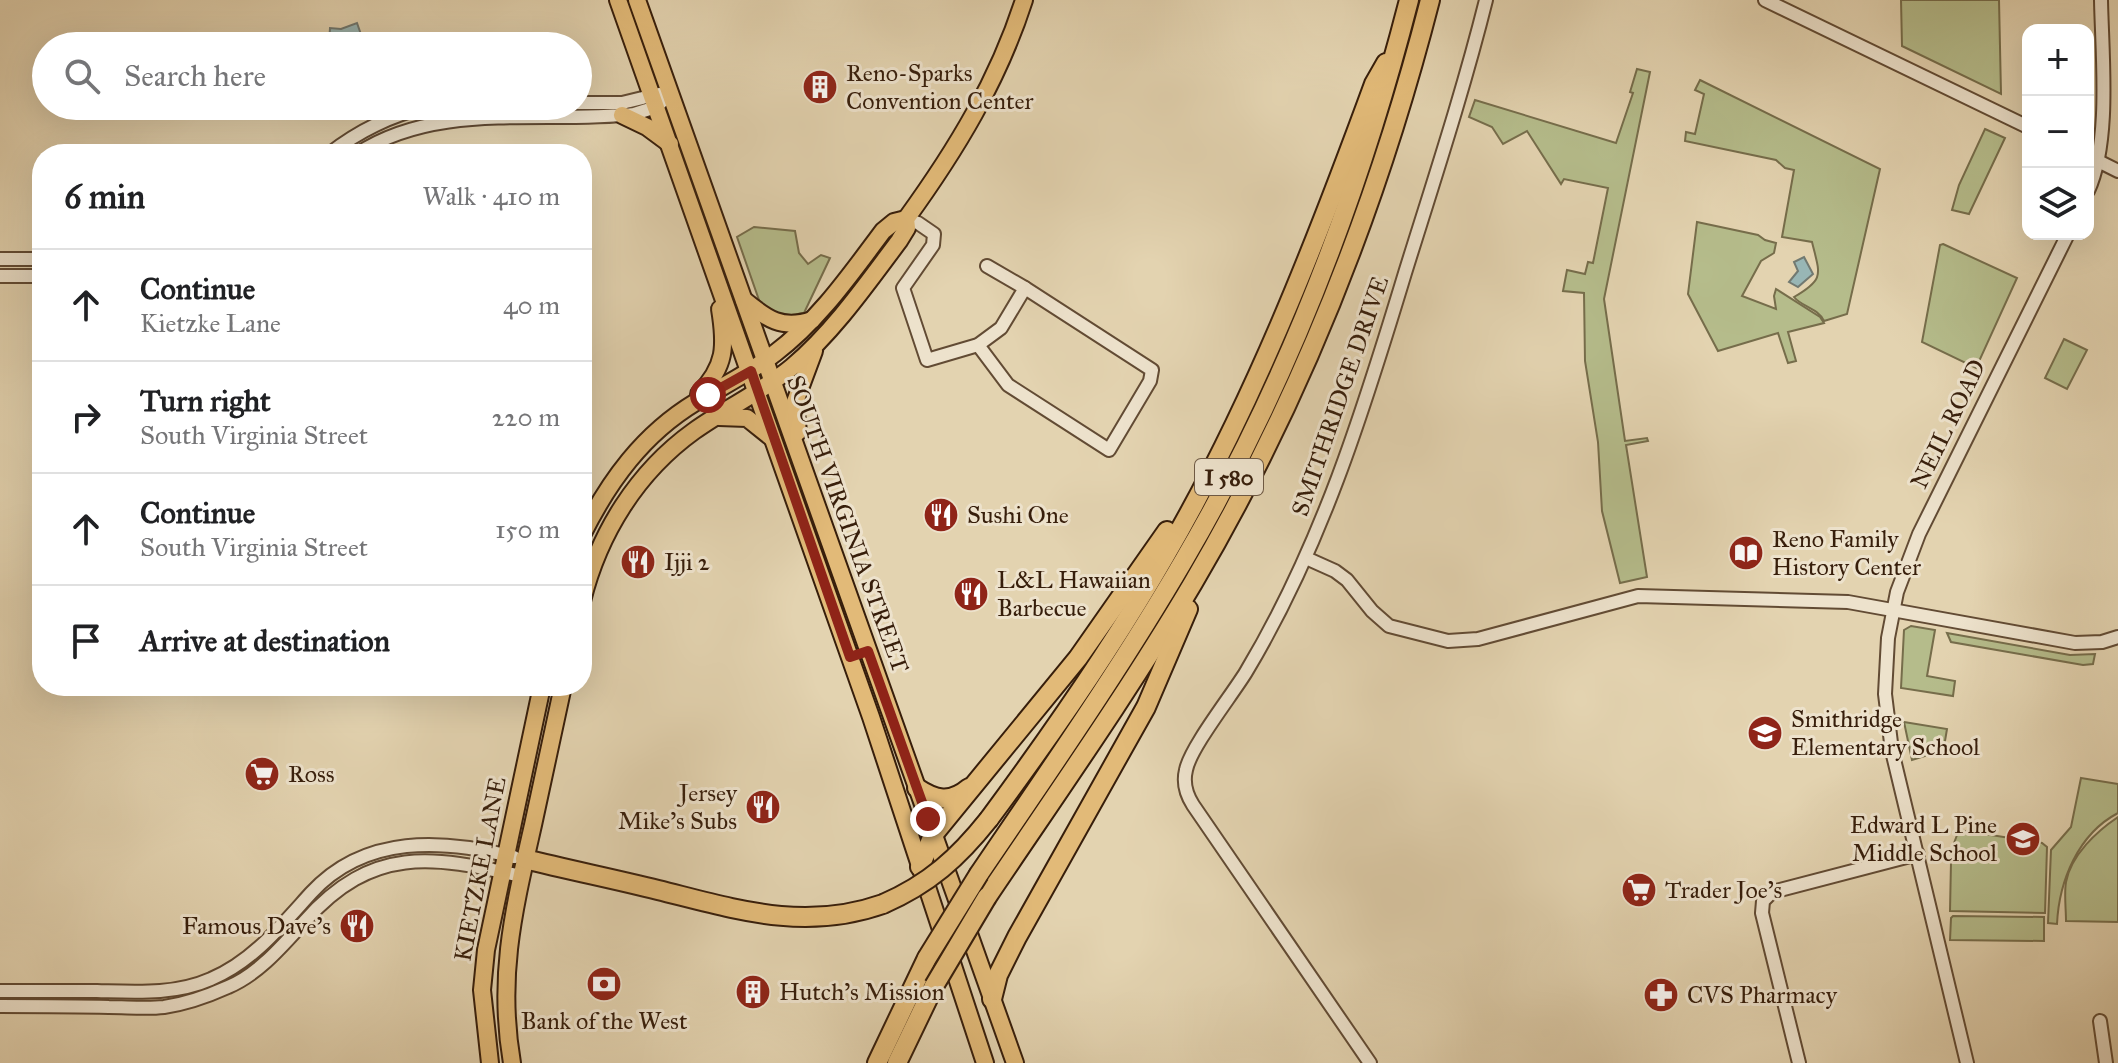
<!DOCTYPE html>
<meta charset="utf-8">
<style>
body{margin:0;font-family:"IM FELL Great Primer",serif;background:#f2f2f2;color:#202124}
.controls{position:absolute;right:24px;top:24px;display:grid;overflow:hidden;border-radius:16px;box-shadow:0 8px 32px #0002}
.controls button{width:72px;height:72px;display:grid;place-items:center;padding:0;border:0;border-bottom:2px solid #e0e0e0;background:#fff;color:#202124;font:40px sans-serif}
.stop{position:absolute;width:24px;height:24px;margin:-18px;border:6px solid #8f2418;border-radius:50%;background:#fff}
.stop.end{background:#8f2418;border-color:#fff;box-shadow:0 2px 8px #0008}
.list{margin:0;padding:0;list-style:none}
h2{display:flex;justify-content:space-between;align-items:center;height:104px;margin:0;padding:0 32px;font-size:34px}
h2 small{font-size:26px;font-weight:400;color:#757577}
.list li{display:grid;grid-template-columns:52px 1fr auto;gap:24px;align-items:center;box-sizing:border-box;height:112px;padding:0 32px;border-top:2px solid #e0e0e0}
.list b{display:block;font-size:30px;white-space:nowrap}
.list p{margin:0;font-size:26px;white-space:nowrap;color:#757577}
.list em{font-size:26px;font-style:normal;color:#757577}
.icon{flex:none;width:44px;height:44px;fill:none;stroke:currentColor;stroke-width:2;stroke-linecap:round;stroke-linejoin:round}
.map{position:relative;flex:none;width:2118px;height:1063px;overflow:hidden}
.search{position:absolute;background:#fff;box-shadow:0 8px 32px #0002;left:32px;top:32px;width:560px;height:88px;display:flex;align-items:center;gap:20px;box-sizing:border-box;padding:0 28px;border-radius:44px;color:#757577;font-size:30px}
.panel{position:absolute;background:#fff;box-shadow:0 8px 32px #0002;left:32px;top:144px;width:560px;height:552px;border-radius:32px}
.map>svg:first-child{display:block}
.green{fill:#b5bc8b;stroke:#766d4b;stroke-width:2}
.water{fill:#98b6b5;stroke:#717971;stroke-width:2}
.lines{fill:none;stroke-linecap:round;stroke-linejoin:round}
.minor-casing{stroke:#624b34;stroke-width:16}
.major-casing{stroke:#371e0b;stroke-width:20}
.highway-casing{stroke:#371e0b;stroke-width:22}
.minor{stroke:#ede2cc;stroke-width:12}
.major{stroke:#e2ba78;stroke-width:16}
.highway{stroke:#e2ba78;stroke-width:18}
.highway-bridge-casing{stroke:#371e0b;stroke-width:22;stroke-linecap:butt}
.highway-bridge{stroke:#e2ba78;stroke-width:18}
.route{stroke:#8f2418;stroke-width:10}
.labels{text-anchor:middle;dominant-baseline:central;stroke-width:6;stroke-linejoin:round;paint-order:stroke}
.shield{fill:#ede2cc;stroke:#6e5945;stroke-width:2}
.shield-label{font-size:22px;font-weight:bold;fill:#371e0b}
.poi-label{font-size:24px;fill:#371e0b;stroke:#ede2cc;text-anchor:start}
.street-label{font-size:24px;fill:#371e0b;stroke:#ede2cc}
</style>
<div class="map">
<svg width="2118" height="1063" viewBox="0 0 2118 1063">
<rect width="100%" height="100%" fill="#e3d3b0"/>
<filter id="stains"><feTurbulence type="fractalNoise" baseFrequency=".0025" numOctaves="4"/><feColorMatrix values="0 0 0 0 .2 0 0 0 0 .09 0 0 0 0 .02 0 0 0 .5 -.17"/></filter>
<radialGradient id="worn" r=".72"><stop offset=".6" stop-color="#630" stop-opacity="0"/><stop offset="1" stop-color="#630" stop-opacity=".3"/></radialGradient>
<g class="green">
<polygon points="1901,0 1999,0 2001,94 1902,46"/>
<polygon points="1637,69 1650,72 1604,299 1625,441 1647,438 1648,441 1626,445 1647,577 1620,583 1602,511 1598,442 1585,361 1584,293 1563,291 1567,270 1585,274 1588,262 1593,263 1608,188 1564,179 1561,184 1527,131 1503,144 1492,127 1469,117 1475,100 1616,143 1633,93 1630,92"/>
<path d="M1700 80 1880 169 1847 314 1824 321C1818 308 1802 307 1794 297 1825 279 1820 275 1812 242L1782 237 1794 170 1785 168 1776 160 1685 141 1686 132 1695 134 1704 94 1695 90Z"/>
<polygon points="1985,129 2005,138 1969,214 1952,210 1959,185"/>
<polygon points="1697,222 1758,235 1765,240 1776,243 1774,253 1761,261 1742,296 1776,309 1774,296 1776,289 1820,317 1824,323 1788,332 1796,361 1788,363 1778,333 1718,351 1688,294"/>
<polygon points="754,227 795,231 799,253 808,264 821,255 830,258 804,313 779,317 763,307 759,300 737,237"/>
<polygon points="1943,244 2017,278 1976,368 1922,342 1940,245"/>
<polygon points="2064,339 2087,350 2067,389 2045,378"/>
<polygon points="1911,626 1935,630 1927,676 1955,681 1953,696 1901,688 1904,630"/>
<polygon points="1947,633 2070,655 2095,654 2093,664 2083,665 1951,642"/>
<polygon points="1904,722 1947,729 1944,747 1928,745 1925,756 1912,760"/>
<path d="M2081 778 2118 784V813C2078 834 2059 881 2057 924L2048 923 2051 850 2071 827Z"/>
<path d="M2118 817V922L2066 921C2066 909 2064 894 2066 882 2071 855 2097 831 2118 817Z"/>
<polygon points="1959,830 2042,843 2047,847 2045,913 1950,911 1951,862 1957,862 1954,843"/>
<polygon points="1953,916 2044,917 2044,941 1950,940 1951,918"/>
</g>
<g class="water">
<polygon points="357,23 365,46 329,43 330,28 341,29"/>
<polygon points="1804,257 1813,274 1798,287 1789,282 1798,271 1794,262"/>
</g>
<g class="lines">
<defs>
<g id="minor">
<polyline points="1765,0 2028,127"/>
<polyline points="578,103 622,103 659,94"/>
<path d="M329 154C360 130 390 116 428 106"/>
<path d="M357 154C437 101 543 124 634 114L656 107 671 93"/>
<polyline points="2088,156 2118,171"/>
<path d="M2088 191C2111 141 2102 55 2101 0"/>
<polyline points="906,219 918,223 934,234 933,245 903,288 927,360 978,345 1001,328 1025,288 987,266"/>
<polyline points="0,259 42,259"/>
<polyline points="0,276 42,276"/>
<polyline points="978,345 1008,385 1109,450 1150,381 1152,370 1025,288"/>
<polyline points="1306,558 1335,571 1347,580 1372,611 1389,626 1448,641 1478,639 1638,596 1848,602 2075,643 2102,642 2118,637"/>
<path d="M0 991C32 991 65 991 97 991 135 992 175 995 211 979 252 962 281 926 311 893 365 834 443 839 514 857"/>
<path d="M0 1006C36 1006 73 1006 109 1007 127 1007 146 1009 164 1007 185 1004 208 996 228 987 259 974 283 945 305 921 373 845 432 856 521 876"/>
<polyline points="2100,1021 2106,1063"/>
<path d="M1370 1063 1193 805C1186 794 1183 782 1186 770 1190 748 1232 695 1246 672 1321 547 1363 412 1405 273 1433 183 1463 92 1486 0"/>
<polyline points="1799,1063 1762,913 1763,901 1772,892 1918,854"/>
<polyline points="1967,1063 1892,751 1885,694 1888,638 1897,592 1919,534 2068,234"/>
</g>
<g id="major">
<polyline points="618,0 871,717 985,1063"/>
<polyline points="637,0 1015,1063"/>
<polyline points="622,115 647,127 670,144"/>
<path d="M744 300C767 319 782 330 812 320"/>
<path d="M699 394C726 366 726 346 720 309"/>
<polyline points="719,417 747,418 772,438"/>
<polyline points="798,432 795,402 814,351"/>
<path d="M582 535C609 481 643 434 696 402 722 386 750 373 774 354 819 320 850 275 883 231L894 222 906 219"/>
<path d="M582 601C599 533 637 472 694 431 726 408 762 392 792 367 834 331 866 285 899 241L907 228 906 219C956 150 998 81 1024 0"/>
<polyline points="490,1063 482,990 486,950 542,686"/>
<path d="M512 1063C497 976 514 909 533 825 543 779 553 732 563 686"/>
</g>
<g id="highway">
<path d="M917 788C935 800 950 804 969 788"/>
<path d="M989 819C1052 734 1112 648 1165 556 1252 407 1315 245 1374 84L1386 63"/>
<path d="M525 859C569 870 614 879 658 890 735 909 804 932 883 904"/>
<polyline points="920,867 933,835 1078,658 1167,531"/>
<path d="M979 874C1049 771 1121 668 1184 560 1286 386 1359 195 1409 0"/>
<path d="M987 897C1057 793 1129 691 1193 583 1300 401 1378 203 1430 0"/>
<polyline points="992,999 998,975 1017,937 1146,707 1188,609"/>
<polyline points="877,1063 927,958"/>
<polyline points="897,1063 934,986"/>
</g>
</defs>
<use href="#minor" class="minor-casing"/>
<use href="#major" class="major-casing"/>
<use href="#highway" class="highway-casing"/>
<use href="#minor" class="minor"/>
<use href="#major" class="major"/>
<use href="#highway" class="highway"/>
<defs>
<g id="highway-bridge">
<path d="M883 904C929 884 958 858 989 819"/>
<polyline points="927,958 979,874"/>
<polyline points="934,986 987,897"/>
</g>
</defs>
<use href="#highway-bridge" class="highway-bridge-casing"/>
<use href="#highway-bridge" class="highway-bridge"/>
</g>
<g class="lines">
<polyline class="route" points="708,395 751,371 850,657 868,651 928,819"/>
</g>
<defs>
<symbol id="building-disc" viewBox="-11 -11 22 22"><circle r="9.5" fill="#8f2418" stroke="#ede2cc"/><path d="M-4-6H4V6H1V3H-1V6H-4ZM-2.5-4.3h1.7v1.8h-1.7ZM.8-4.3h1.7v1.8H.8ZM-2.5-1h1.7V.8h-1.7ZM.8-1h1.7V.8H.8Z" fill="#fff"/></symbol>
<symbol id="restaurant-disc" viewBox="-11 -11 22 22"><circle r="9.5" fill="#8f2418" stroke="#ede2cc"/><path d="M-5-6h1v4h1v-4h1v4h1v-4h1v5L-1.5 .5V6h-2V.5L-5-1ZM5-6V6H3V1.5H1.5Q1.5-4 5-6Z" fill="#fff"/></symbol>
<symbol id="library-disc" viewBox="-11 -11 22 22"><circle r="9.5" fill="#8f2418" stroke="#ede2cc"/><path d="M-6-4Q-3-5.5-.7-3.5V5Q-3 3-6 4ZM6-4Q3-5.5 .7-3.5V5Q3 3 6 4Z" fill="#fff"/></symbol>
<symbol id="school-disc" viewBox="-11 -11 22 22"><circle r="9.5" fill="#8f2418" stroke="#ede2cc"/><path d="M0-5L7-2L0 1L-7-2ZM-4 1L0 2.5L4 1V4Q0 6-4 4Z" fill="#fff"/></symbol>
<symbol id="supermarket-disc" viewBox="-11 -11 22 22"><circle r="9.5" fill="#8f2418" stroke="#ede2cc"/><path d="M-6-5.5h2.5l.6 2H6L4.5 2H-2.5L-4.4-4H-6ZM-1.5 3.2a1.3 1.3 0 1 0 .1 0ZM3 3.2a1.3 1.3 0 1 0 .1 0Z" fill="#fff"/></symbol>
<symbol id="bank-disc" viewBox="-11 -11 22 22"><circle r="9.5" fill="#8f2418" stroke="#ede2cc"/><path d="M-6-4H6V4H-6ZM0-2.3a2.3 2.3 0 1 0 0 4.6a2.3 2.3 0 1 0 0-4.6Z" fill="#fff"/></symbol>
<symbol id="pharmacy-disc" viewBox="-11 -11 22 22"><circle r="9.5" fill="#8f2418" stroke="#ede2cc"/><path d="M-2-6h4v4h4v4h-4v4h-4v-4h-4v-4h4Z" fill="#fff"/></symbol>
</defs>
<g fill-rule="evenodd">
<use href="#building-disc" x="800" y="67" width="40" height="40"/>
<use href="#restaurant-disc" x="921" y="495" width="40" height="40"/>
<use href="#library-disc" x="1726" y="533" width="40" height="40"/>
<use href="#restaurant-disc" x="618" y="542" width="40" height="40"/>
<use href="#restaurant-disc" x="951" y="574" width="40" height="40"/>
<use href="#school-disc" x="1745" y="713" width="40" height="40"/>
<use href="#supermarket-disc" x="242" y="754" width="40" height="40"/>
<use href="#restaurant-disc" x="743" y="787" width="40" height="40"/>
<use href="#school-disc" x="2003" y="819" width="40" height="40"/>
<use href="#supermarket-disc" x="1619" y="870" width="40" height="40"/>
<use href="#restaurant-disc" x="337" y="906" width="40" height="40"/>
<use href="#bank-disc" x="584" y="964" width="40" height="40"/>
<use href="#building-disc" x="733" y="972" width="40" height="40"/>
<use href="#pharmacy-disc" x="1641" y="975" width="40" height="40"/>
</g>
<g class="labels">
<rect class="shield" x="1195" y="459" width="68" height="36" rx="6"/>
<g class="shield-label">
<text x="1229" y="477">I 580</text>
</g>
<g class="poi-label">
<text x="846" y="73">Reno-Sparks<tspan x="846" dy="28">Convention Center</tspan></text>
<text x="967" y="515">Sushi One</text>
<text x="1772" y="539">Reno Family<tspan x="1772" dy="28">History Center</tspan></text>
<text x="664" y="562">Ijji 2</text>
<text x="997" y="580">L&amp;L Hawaiian<tspan x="997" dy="28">Barbecue</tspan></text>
<text x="1791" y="719">Smithridge<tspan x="1791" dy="28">Elementary School</tspan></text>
<text x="288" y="774">Ross</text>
<text x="737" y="793" text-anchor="end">Jersey<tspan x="737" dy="28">Mike's Subs</tspan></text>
<text x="1997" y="825" text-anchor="end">Edward L Pine<tspan x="1997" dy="28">Middle School</tspan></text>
<text x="1665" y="890">Trader Joe's</text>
<text x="331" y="926" text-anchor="end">Famous Dave's</text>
<text x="779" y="992">Hutch's Mission</text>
<text x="1687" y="995">CVS Pharmacy</text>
<text x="604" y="1021" text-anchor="middle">Bank of the West</text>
</g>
<g class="street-label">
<text transform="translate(1340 396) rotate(-71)">SMITHRIDGE DRIVE</text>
<text transform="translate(1948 424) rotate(-64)">NEIL ROAD</text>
<text transform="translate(848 524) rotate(70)">SOUTH VIRGINIA STREET</text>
<text transform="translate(480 869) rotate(-79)">KIETZKE LANE</text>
</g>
</g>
<rect width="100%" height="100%" filter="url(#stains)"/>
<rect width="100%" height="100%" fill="url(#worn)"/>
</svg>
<div class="controls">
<button>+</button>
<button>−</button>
<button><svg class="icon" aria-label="layers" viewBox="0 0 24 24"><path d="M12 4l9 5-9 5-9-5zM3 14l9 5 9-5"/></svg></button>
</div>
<div class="stop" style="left:708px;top:395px"></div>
<div class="stop end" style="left:928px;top:819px"></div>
<div class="search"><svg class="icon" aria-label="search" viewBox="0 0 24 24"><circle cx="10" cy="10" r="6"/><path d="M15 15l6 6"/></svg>Search here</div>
<section class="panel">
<h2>6 min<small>Walk · 410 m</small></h2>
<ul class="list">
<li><svg class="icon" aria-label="ahead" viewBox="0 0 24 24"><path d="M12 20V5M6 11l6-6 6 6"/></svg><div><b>Continue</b><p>Kietzke Lane</p></div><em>40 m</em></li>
<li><svg class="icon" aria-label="right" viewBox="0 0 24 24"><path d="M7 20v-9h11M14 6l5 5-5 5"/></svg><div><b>Turn right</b><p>South Virginia Street</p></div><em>220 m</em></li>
<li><svg class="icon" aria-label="ahead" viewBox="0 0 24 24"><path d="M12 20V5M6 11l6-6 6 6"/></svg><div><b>Continue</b><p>South Virginia Street</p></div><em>150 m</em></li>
<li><svg class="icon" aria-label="arrive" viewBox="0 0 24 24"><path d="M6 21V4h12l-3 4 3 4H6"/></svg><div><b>Arrive at destination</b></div></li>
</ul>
</section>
</div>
